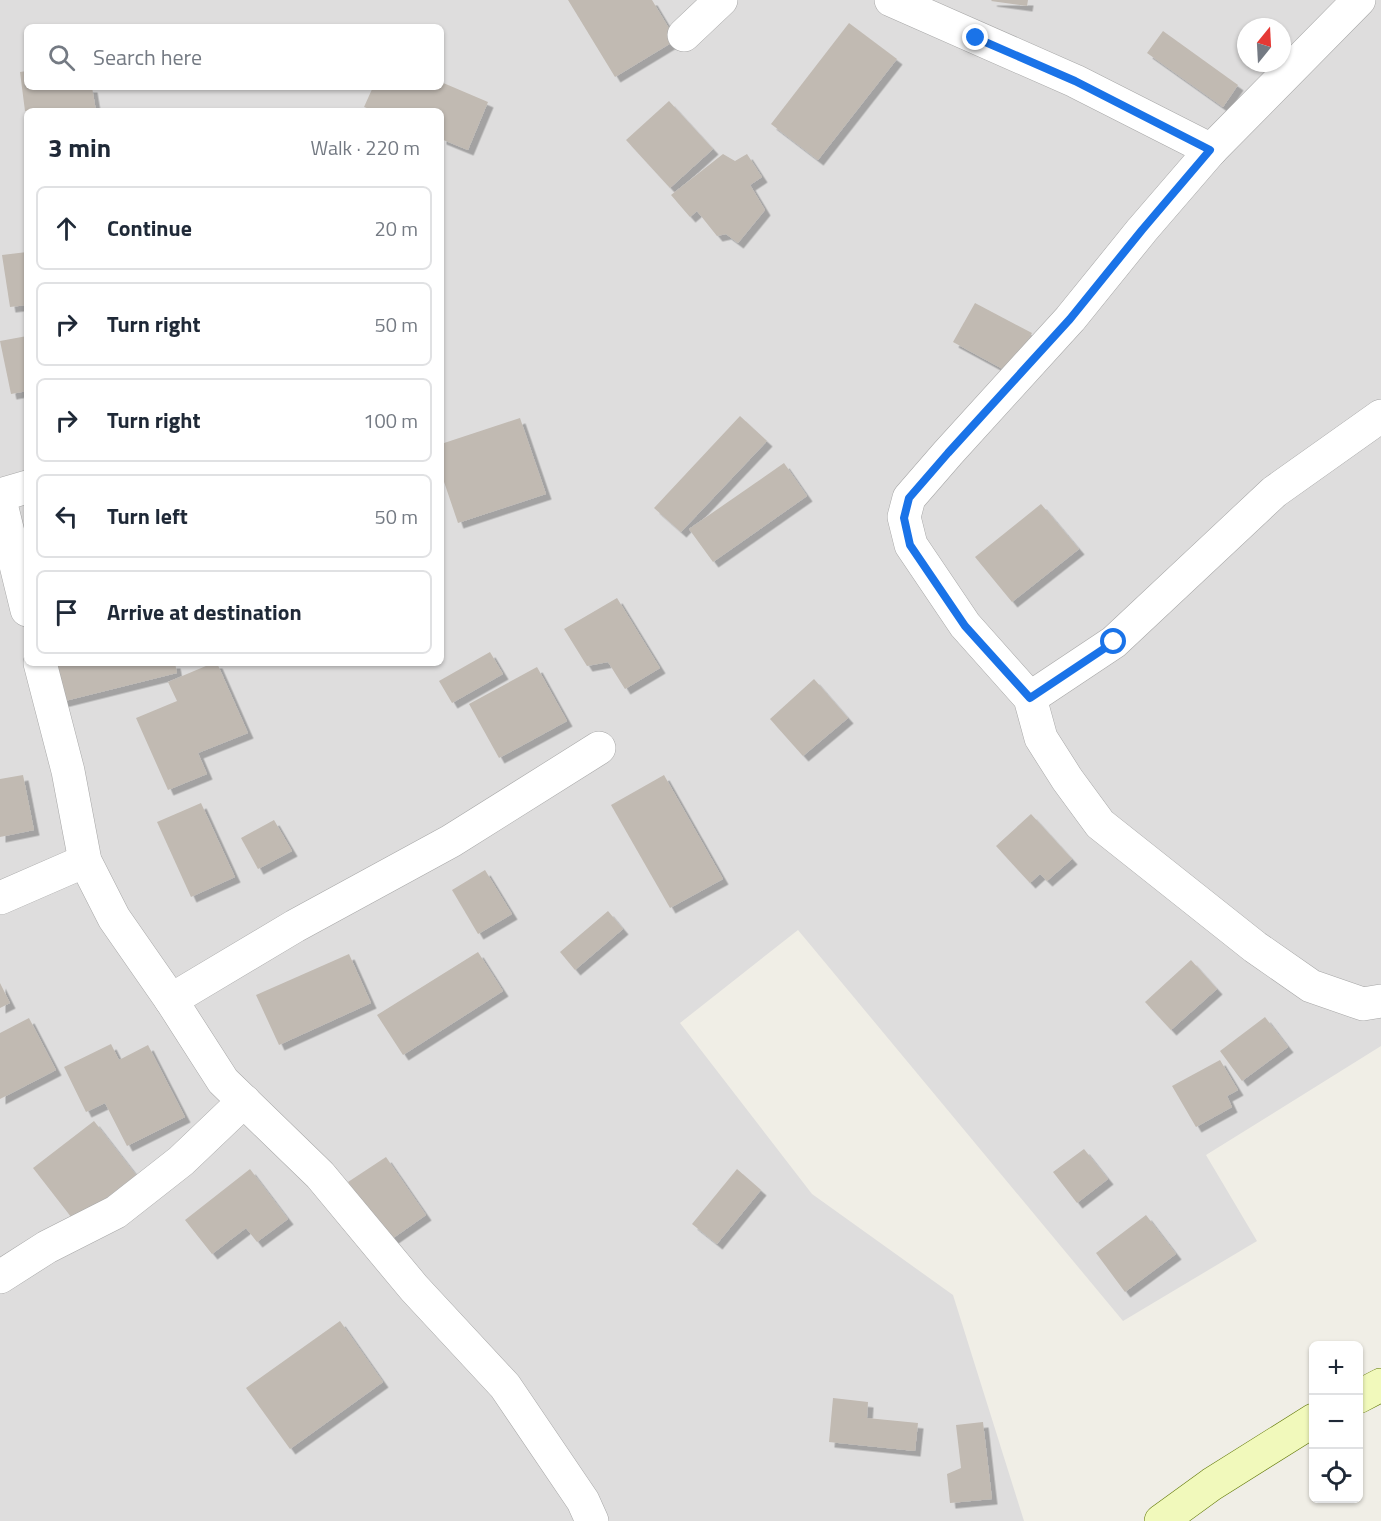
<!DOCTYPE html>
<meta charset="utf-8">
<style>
body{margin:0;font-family:"Titillium Web",sans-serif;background:#f2f2f3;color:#1f2937}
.controls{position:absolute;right:18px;bottom:18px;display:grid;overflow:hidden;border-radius:9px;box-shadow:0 2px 4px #0004}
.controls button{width:54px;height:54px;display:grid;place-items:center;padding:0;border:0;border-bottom:2px solid #e0e1e3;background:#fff;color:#1f2937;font:30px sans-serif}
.compass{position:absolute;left:1237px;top:18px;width:54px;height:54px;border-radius:50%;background:#fff;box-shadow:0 2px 4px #0004;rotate:18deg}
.stop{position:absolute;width:18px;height:18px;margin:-14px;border:4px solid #1a73e8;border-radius:50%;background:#fff}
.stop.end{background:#1a73e8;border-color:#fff;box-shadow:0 2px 6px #0008}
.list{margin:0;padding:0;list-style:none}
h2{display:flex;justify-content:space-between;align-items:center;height:78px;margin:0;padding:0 24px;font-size:26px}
h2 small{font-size:20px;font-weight:400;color:#747a83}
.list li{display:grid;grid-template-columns:39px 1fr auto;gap:18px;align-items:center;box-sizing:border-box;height:84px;margin:0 12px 12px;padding:0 12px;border:2px solid #e0e1e3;border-radius:9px}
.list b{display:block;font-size:22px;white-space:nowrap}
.list em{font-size:20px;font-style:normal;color:#747a83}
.icon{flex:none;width:33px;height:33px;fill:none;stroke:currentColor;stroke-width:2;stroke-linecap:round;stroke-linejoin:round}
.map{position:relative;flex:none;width:1381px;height:1521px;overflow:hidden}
.search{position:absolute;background:#fff;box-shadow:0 2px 4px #0004;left:24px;top:24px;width:420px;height:66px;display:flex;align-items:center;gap:15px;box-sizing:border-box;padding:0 21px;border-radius:9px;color:#747a83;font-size:22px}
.panel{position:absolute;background:#fff;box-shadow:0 2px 4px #0004;left:24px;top:108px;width:420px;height:558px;border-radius:9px}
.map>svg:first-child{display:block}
.residential{fill:#dedddd;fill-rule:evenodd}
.building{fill:#c1bab2;filter:url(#shadow)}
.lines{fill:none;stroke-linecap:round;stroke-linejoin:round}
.minor-casing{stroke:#a7a7a7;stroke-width:34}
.secondary-casing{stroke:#617806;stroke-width:34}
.minor{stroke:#fff;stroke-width:33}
.secondary{stroke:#f1f9bb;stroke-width:33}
.route{stroke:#1a73e8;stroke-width:8}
</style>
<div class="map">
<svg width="1381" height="1521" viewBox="0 0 1381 1521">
<defs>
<filter id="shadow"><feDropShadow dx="5.5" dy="5.5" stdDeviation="0" flood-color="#0004"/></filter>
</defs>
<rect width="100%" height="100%" fill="#f0eee6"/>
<path class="residential" d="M0 0H1381V1046L1206 1155 1257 1241 1123 1321 798 930 680 1023 812 1194 953 1295 1024 1521H0ZM27 27H441V87H27ZM1246 27H1282V63H1246ZM27 111H441V663H27Z"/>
<g class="building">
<polygon points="568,0 652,0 676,40 615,77"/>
<polygon points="992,0 1028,0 1027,6 991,1"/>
<polygon points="849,23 897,59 818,160 771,124"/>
<polygon points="1163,31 1238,85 1223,107 1147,53"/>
<polygon points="27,71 27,87 92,87 96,111 25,111 20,72"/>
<polygon points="441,82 488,102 468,150 441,139 441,111 375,111 364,107 373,87 441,87"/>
<polygon points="669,101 713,149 670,188 626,140"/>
<polygon points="723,154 735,161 747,154 762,177 750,185 765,210 738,243 726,234 717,236 697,211 690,217 671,195"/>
<polygon points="27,252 27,305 10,307 2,255"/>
<polygon points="975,303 1032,333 1010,373 953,342"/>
<polygon points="27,336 27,391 11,394 0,341"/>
<polygon points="740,416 767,441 681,532 654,508"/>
<polygon points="520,418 546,494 458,523 441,473 441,444"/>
<polygon points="784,463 807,496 713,562 689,529"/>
<polygon points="1041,504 1079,549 1012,602 975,557"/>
<polygon points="617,598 660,668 625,689 608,662 587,666 564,629"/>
<polygon points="490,652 503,674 452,703 439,681"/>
<polygon points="51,663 175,663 177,673 61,702"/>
<polygon points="213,663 217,663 248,733 198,753 207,774 168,790 136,718 177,701 168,682"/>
<polygon points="537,667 567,721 499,758 469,704"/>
<polygon points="814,679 848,718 803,756 770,719"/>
<polygon points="23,775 34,830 0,837 0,779"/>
<polygon points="664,775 723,879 670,908 611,805"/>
<polygon points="201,803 235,877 191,897 157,822"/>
<polygon points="1031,814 1072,859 1047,881 1040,874 1030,883 996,846"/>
<polygon points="274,820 292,851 258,869 241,838"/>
<polygon points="485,870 512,914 478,934 452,890"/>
<polygon points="608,911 623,929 575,970 560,952"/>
<polygon points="478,952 503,991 403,1055 377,1015"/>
<polygon points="349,954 371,1003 279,1045 256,995"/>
<polygon points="1191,960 1217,989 1171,1030 1145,1002"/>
<polygon points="0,983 10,1003 0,1008"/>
<polygon points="1265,1017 1288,1047 1242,1081 1220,1051"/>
<polygon points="29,1018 56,1070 0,1099 0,1033"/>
<polygon points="111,1044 119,1060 148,1045 185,1117 127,1146 105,1103 86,1112 64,1067"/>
<polygon points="1220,1060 1238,1090 1227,1096 1232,1107 1196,1127 1172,1086"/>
<polygon points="94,1121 136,1175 75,1222 33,1168"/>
<polygon points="1084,1149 1108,1179 1077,1203 1053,1172"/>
<polygon points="386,1157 426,1215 389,1241 348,1182"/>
<polygon points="250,1169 288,1219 257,1242 246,1228 212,1254 185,1220"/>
<polygon points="737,1169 761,1190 717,1244 692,1224"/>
<polygon points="1146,1215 1176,1254 1125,1292 1096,1253"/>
<polygon points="340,1321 383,1382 290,1449 246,1388"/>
<polygon points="833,1398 868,1402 867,1418 918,1423 915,1451 829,1442"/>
<polygon points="983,1422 992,1499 950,1503 947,1474 961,1468 956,1425"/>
</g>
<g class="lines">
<defs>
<g id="minor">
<polyline points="891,0 1075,81 1211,150"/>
<polyline points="1359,0 1211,150 1142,230 1070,319 948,453 909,498 904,517 911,545 965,625 1030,698 1041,738 1067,779 1100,824 1255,947 1311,986 1363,1004 1381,1001"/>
<polyline points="684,35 721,0"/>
<polyline points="0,495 27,487"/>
<polyline points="0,500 27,610"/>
<polyline points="40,663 68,771 85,861 114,918 171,1000 223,1081 320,1175 414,1288 505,1386 583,1501 592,1521"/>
<polyline points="1030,698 1114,642 1274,492 1381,416"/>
<polyline points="0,898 85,861"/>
<polyline points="171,1000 295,926 451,841 599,748"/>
<polyline points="0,1277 47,1247 116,1212 181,1161 244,1101"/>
</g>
<g id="secondary">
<polyline points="1358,1397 1381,1385"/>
<polyline points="1161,1521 1212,1484 1314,1420"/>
</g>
</defs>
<use href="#minor" class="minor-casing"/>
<use href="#secondary" class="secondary-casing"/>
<use href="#minor" class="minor"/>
<use href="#secondary" class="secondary"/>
</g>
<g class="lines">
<polyline class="route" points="976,38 1075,81 1210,150 1142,230 1070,319 948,453 909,498 904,518 910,545 965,626 1030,698 1114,642"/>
</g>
</svg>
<div class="controls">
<button>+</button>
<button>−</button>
<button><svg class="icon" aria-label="locate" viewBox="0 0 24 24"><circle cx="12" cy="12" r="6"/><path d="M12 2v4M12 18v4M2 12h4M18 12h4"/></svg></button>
</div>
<svg class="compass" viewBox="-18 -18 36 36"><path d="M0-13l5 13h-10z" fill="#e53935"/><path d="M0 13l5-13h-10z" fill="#747a83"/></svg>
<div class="stop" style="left:1114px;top:642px"></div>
<div class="stop end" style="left:976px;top:38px"></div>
<div class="search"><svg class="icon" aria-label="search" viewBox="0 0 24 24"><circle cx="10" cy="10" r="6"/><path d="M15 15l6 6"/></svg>Search here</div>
<section class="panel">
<h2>3 min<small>Walk · 220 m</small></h2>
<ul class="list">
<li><svg class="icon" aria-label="ahead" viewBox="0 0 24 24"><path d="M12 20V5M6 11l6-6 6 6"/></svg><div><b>Continue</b></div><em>20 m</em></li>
<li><svg class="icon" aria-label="right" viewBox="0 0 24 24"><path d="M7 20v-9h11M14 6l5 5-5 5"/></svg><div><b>Turn right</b></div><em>50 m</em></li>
<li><svg class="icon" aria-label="right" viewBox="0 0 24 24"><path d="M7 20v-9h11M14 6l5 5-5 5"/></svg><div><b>Turn right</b></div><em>100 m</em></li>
<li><svg class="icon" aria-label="left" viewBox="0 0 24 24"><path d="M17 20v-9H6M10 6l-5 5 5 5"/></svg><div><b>Turn left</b></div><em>50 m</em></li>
<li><svg class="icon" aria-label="arrive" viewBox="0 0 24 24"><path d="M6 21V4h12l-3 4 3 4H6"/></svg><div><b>Arrive at destination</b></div></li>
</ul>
</section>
</div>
